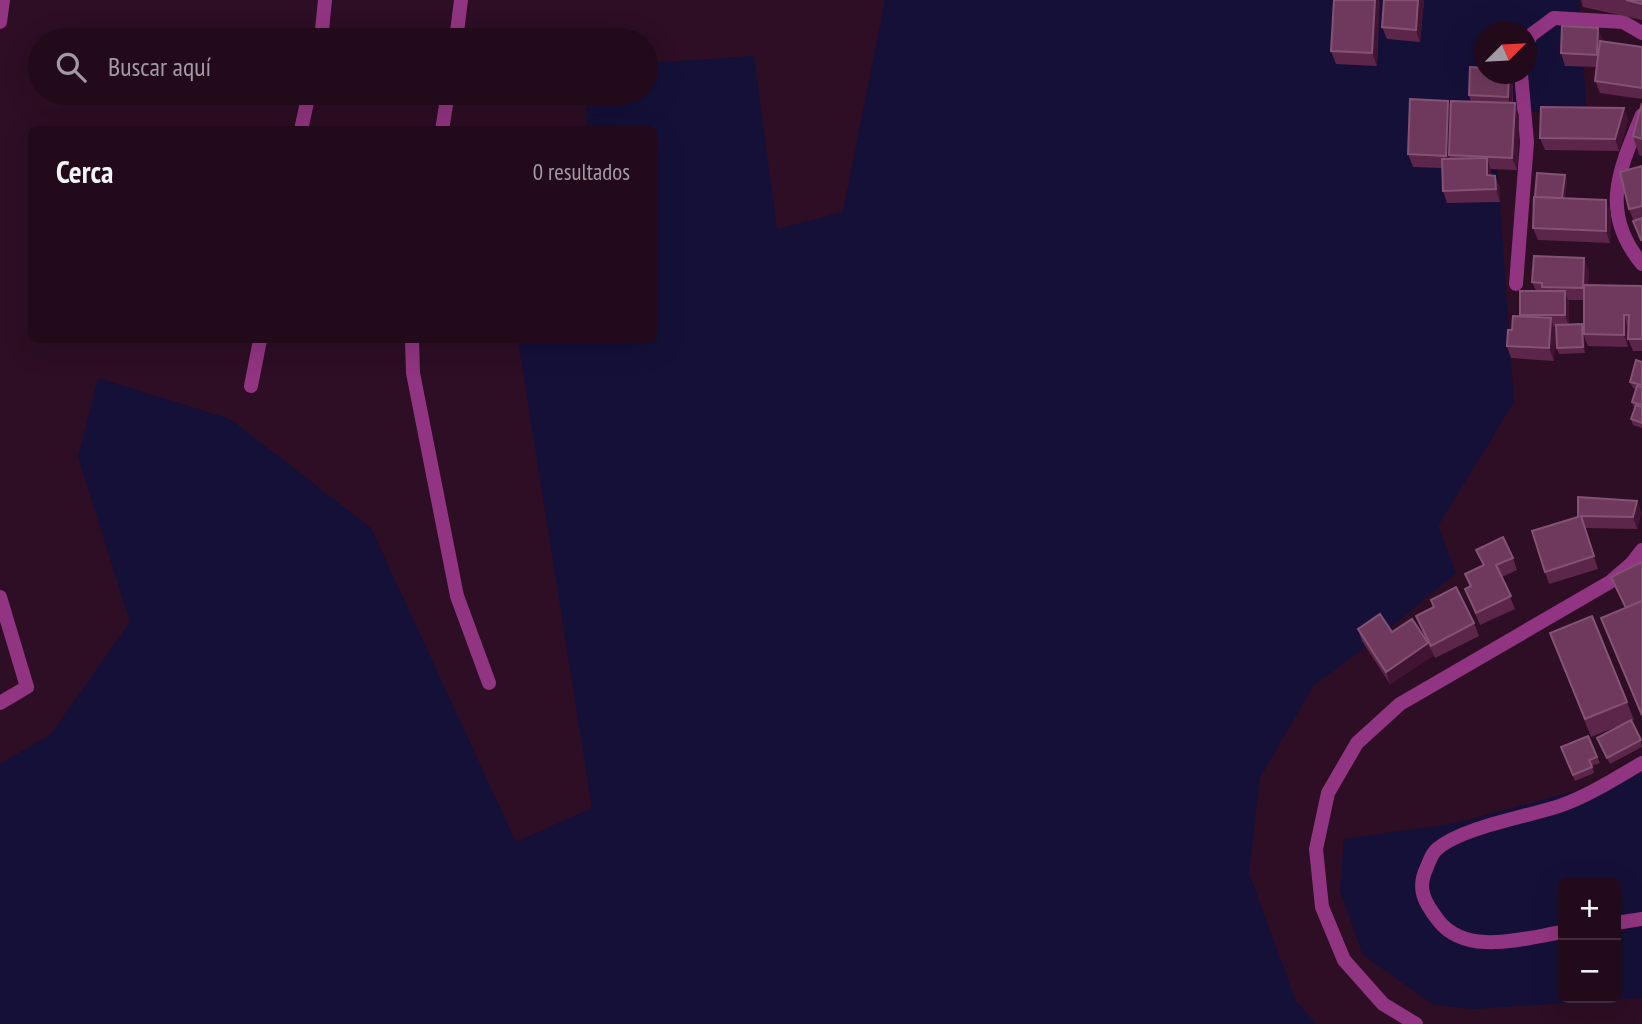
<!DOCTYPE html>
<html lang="es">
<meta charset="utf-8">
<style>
body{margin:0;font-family:"PT Sans Narrow",sans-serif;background:#2e1828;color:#f1f3f6}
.controls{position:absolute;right:21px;bottom:21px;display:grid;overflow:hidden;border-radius:10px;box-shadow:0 7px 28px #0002}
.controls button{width:63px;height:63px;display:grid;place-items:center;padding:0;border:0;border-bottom:2px solid #3f2b3a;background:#220a1b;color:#f1f3f6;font:35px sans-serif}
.compass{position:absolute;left:1474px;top:21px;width:63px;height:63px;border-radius:50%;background:#220a1b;box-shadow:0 7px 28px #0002;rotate:66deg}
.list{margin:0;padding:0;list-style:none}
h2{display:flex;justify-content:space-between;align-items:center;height:91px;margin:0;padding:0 28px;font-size:30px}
h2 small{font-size:23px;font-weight:400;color:#a29aa3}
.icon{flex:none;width:38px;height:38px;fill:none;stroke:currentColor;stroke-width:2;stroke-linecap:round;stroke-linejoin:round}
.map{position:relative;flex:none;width:1642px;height:1024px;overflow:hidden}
.search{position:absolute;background:#220a1b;box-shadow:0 7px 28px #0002;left:28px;top:28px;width:630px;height:77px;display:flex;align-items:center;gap:18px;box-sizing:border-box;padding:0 24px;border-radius:38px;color:#a29aa3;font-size:26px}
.panel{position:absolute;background:#220a1b;box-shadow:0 7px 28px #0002;left:28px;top:126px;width:630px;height:217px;border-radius:10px}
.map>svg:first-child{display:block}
.green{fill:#141038;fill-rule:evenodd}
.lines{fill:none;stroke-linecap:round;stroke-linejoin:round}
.street{stroke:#913481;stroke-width:14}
.wall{fill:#5c264a;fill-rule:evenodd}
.shaded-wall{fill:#421433}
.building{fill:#6e395c;stroke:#845274;stroke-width:2}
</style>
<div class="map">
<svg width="1642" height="1024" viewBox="0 0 1642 1024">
<rect width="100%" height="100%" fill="#2d0e24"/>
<g class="green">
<path d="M885 0H1579L1587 118 1493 107 1514 402 1438 526 1456 573 1378 638 1313 686 1260 778 1249 873 1296 1001 1316 1024H0V764L51 734 130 622 78 457 98 378 230 419 371 528 516 842 592 808 518 340H654V130L587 129 586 93H646V63L754 56 777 229 843 212ZM1484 32H1526V74H1484Z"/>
<path d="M1642 773V998L1473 1009 1434 1005 1363 955 1340 891 1344 839 1457 823ZM1563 882H1616V998H1563Z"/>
</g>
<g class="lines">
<g class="street">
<polyline points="0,22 3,0"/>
<polyline points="321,40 325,0"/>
<polyline points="456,40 461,0"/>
<polyline points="1526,46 1531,35 1554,18 1623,22 1642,33"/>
<path d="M1642 115C1619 170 1599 212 1642 264"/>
<polyline points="301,130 309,93"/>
<polyline points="442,130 448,93"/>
<polyline points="1516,284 1527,142 1521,74"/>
<polyline points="412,340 413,373 457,596 489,683"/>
<polyline points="251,386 260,340"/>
<polyline points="0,597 27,687 0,703"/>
<polyline points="1616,923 1642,919"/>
<path d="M1563 932C1524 938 1466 957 1438 920 1425 903 1416 889 1427 867 1429 862 1432 853 1437 849 1462 827 1528 817 1562 805 1590 795 1616 778 1642 763"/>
<polyline points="1416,1024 1383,1004 1344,960 1322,907 1316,849 1328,793 1357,743 1400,704 1610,582 1632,563 1642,550"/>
</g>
</g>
<g class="wall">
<polygon points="1334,0 1379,0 1377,66 1336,64 1331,51"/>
<polygon points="1424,0 1420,42 1387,39 1382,27"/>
<polygon points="1581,0 1642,0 1642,20 1583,7"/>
<polygon points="1603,41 1642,47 1642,99 1600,93 1595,81 1597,67 1565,66 1561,53"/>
<polygon points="1513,81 1513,103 1515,103 1519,116 1517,170 1491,169 1491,175 1495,176 1500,188 1500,202 1447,203 1443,191 1442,168 1413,167 1408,154 1448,101 1451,108 1471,102 1469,95"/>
<polygon points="1642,103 1642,156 1639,155 1633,136"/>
<polygon points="1624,108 1628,120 1619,151 1545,150 1540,138"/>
<polygon points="1642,166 1642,243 1629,209"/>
<polygon points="1565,175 1567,181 1565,198 1611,212 1610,243 1538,240 1533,228 1535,197"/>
<path d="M1589 271 1588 285 1642 286V351H1633L1628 339V328V347L1588 346 1584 336 1585 353 1559 354 1557 348 1556 327H1554L1555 331 1554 361 1511 358 1507 346 1512 330 1520 316V315L1536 291 1532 282ZM1568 300H1584V329L1569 325V304Z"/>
<polygon points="1642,362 1642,428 1633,425 1631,419 1634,408 1632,402 1636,389 1633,388 1630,382"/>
<polygon points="1637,501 1641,513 1637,529 1585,528 1598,569 1549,584 1545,572 1578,517"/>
<polygon points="1476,550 1513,558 1517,570 1502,577 1515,609 1480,625 1465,589 1470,587 1465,574 1483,566"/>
<polygon points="1642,562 1642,718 1601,618 1625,608 1611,577"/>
<polygon points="1416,616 1474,623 1479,636 1435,658 1430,647 1433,656 1390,684 1362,641 1358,629 1392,632 1426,640"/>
<polygon points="1550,633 1627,702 1634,720 1631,721 1641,740 1642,747 1610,764 1597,738 1621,725 1591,737"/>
<polygon points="1588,736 1600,763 1592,766 1594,773 1575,781 1561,747"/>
</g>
<g class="shaded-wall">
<polygon points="1375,0 1379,0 1380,2 1377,66 1372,53"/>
<polygon points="1418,0 1424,0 1420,42 1416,30"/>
<polygon points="1598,28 1603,40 1602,67 1597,55"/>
<polygon points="1509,74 1510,74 1513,81 1512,109 1508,97"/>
<polygon points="1448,101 1452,113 1449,155 1451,160 1450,169 1446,156"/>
<polygon points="1515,103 1519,116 1517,170 1512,158"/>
<polygon points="1624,108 1628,120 1619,151 1615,139"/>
<polygon points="1487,158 1491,170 1491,188 1487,175"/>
<polygon points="1565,175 1567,181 1564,208 1562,202"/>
<polygon points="1495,176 1500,188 1500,202 1496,189"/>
<polygon points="1606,200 1611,212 1610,243 1606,231"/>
<polygon points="1584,258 1589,271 1588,300 1583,288"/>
<polygon points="1565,291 1569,304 1569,327 1565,315"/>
<polygon points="1624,315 1628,328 1628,347 1624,335"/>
<polygon points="1551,318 1555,331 1554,361 1549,348"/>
<polygon points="1582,324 1584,331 1585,353 1583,347"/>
<polygon points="1637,501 1641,513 1637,529 1633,517"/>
<polygon points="1428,643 1433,656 1390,684 1386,672"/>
</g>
<g class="building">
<polygon points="1334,0 1375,0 1372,53 1331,51"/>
<polygon points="1384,0 1418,0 1416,30 1382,27"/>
<polygon points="1626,0 1642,0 1642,4"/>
<polygon points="1562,26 1598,28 1597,55 1561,53"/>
<polygon points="1600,41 1642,47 1642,88 1595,81"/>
<polygon points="1470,67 1485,68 1485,74 1509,74 1508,97 1469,95"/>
<polygon points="1410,99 1448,101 1446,156 1408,154"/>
<polygon points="1451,101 1515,103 1512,158 1449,155"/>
<polygon points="1642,103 1642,139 1633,136"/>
<polygon points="1541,107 1624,108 1615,139 1540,138"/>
<polygon points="1487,158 1487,175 1495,176 1496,189 1443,191 1442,159"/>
<polygon points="1642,166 1642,206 1629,209 1620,172"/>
<polygon points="1537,173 1565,175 1562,198 1535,197"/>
<polygon points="1534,197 1606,200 1606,231 1533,228"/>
<polygon points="1642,218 1642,240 1641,240 1633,221"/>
<polygon points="1534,256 1584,258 1583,288 1542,287 1542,283 1532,282"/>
<polygon points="1584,285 1642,286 1642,339 1628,339 1629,315 1624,315 1624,335 1584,334"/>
<rect x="1520" y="291" width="45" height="24"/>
<polygon points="1513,316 1551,318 1549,348 1507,346 1508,330 1512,330"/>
<polygon points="1582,324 1583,347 1557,348 1556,325"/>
<polygon points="1636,360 1642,362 1642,385 1630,382"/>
<polygon points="1637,386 1642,387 1642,405 1632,402"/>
<polygon points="1636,405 1642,407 1642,423 1631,419"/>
<polygon points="1578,497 1637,501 1633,517 1581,516 1594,556 1545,572 1532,531 1578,517"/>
<polygon points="1503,537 1513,558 1496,565 1511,596 1476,613 1465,589 1471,586 1465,574 1484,565 1476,550"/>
<polygon points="1642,562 1642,601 1626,608 1611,577"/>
<polygon points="1456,587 1474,623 1431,646 1416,616 1434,607 1431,600"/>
<polygon points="1642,601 1642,715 1601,618"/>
<polygon points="1380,614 1392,632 1412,619 1428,643 1386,672 1358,629"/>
<polygon points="1592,616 1627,702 1585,719 1550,633"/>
<polygon points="1631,720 1641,740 1607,758 1597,738"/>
<polygon points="1588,736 1597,757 1589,760 1592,767 1573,775 1561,747"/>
</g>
</svg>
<div class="controls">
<button>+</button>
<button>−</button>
</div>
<svg class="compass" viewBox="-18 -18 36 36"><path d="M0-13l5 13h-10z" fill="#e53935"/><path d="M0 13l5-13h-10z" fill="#a29aa3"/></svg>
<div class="search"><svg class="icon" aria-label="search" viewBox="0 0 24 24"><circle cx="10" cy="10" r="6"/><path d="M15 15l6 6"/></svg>Buscar aquí</div>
<section class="panel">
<h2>Cerca<small>0 resultados</small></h2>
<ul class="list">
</ul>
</section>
</div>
